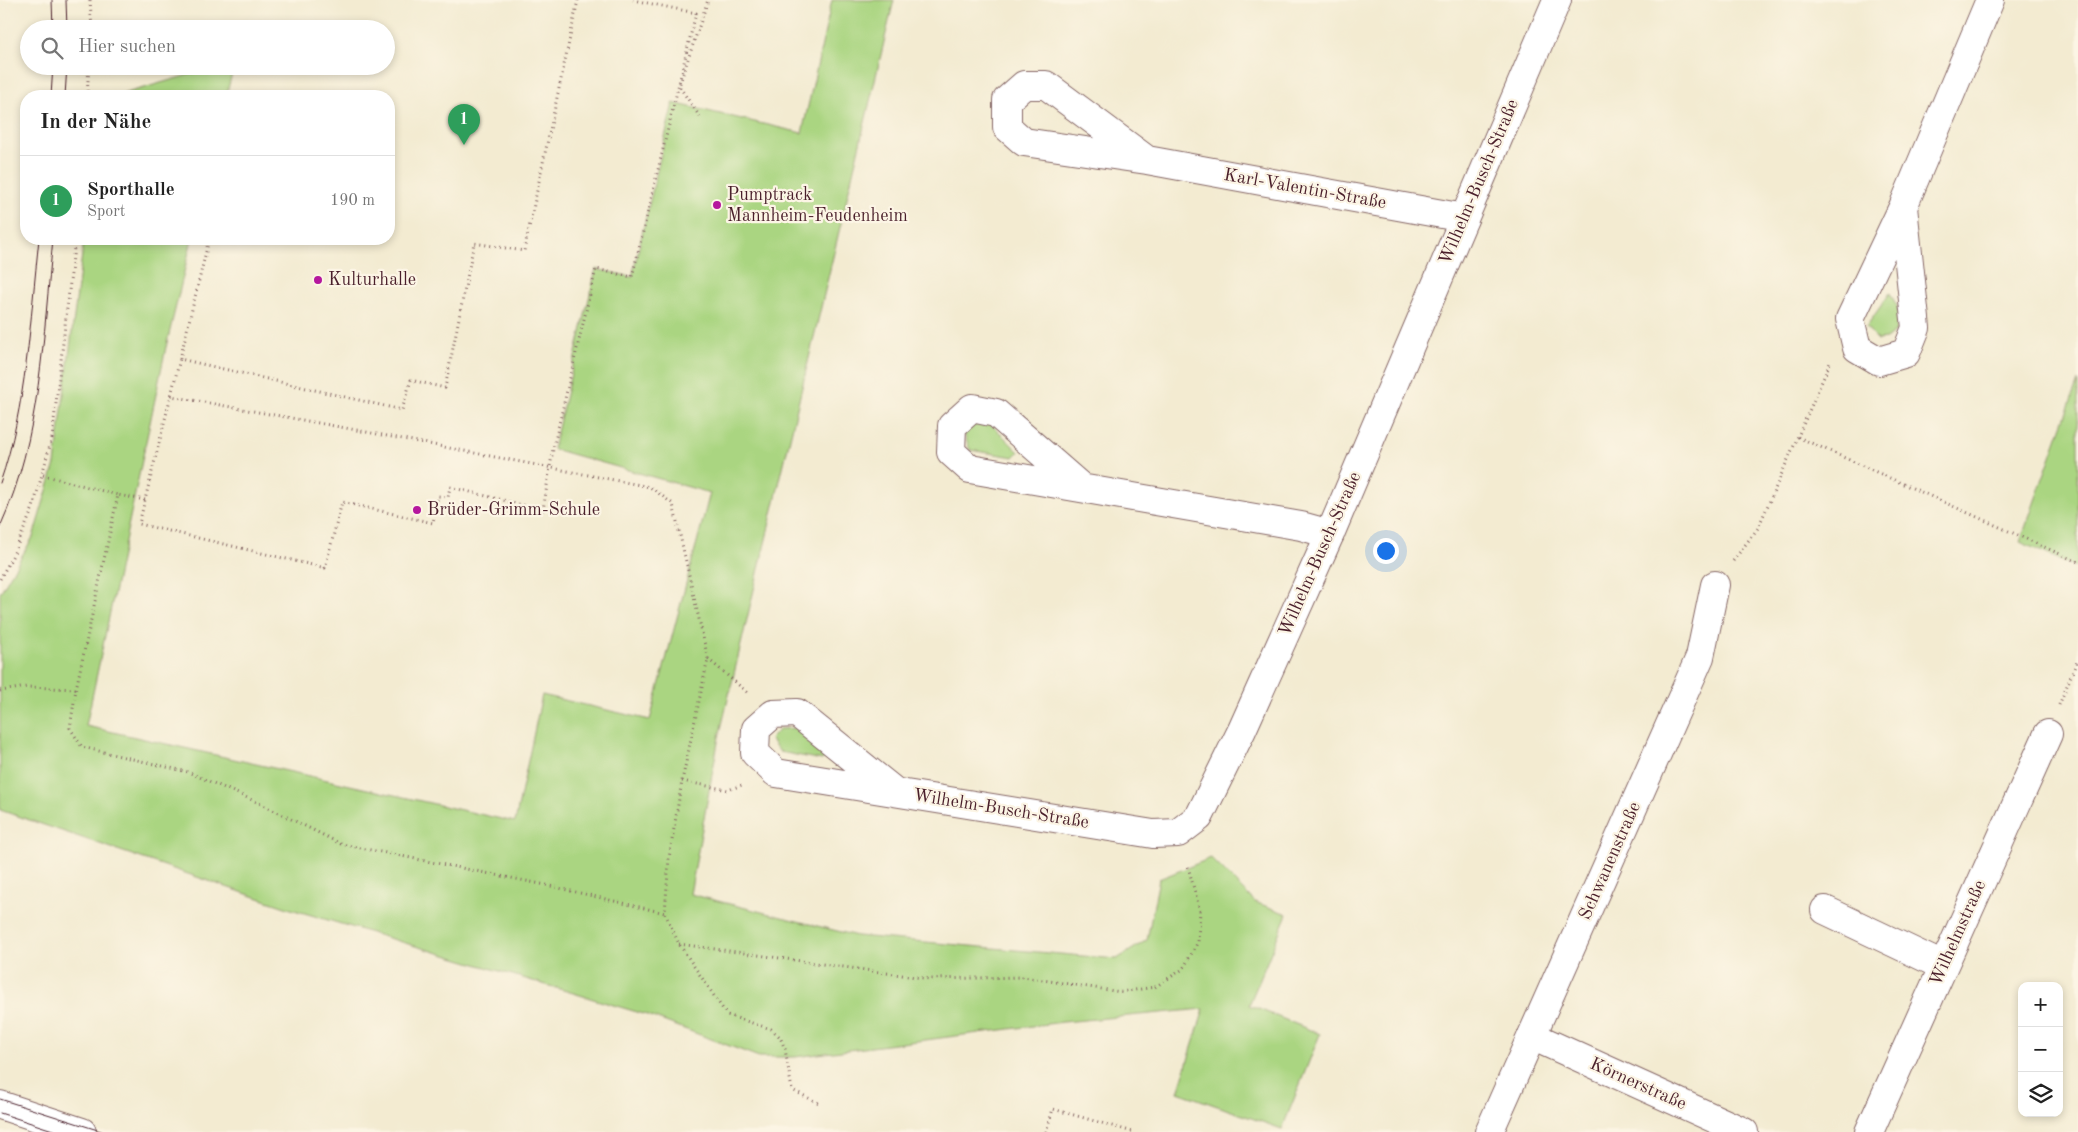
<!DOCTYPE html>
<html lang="de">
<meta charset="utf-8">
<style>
body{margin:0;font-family:"Old Standard TT",serif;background:#f6f6f6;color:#222}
.controls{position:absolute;right:15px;bottom:15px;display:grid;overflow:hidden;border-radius:10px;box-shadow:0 2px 8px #0003}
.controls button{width:45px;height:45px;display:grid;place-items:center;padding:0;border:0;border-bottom:1px solid #e0e0e0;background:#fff;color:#222;font:25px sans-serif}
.you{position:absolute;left:1385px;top:550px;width:18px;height:18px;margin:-12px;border:4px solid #fff;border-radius:50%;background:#1a73e8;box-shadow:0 0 0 8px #1a73e833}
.badge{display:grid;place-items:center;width:32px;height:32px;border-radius:50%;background:#ea580c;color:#fff;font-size:16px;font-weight:700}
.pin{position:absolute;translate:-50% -41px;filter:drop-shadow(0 1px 2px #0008)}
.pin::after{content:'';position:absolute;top:26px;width:18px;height:15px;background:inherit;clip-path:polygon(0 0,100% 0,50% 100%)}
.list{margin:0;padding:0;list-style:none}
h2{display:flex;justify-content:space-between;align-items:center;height:65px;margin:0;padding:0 20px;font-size:21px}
h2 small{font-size:16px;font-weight:400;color:#767676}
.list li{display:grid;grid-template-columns:32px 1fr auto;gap:15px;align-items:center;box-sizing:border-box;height:90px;padding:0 20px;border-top:1px solid #e0e0e0}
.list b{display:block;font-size:19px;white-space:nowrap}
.list p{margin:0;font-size:16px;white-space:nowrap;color:#767676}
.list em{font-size:16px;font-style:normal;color:#767676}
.icon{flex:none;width:28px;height:28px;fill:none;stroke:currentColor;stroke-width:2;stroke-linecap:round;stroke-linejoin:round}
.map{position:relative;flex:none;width:2078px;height:1132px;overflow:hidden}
.search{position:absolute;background:#fff;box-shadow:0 2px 8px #0003;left:20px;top:20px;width:375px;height:55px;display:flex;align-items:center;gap:12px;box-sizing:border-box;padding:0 18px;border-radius:28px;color:#767676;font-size:19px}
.panel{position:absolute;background:#fff;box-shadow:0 2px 8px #0003;left:20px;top:90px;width:375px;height:155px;border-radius:20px}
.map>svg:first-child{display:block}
.green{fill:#aad581;stroke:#7a7a56}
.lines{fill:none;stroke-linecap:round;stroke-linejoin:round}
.minor-casing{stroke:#856665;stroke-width:30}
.path{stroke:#856665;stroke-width:3;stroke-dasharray:1 4;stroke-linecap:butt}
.minor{stroke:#fff;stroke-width:28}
.tram{stroke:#4a1f2b;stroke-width:1}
.poi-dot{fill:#b5179e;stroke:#fcf5e5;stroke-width:2}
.labels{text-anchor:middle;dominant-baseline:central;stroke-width:4.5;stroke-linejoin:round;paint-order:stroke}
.street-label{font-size:18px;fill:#4a1f2b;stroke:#fcf5e5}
.poi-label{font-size:18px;fill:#4a1f2b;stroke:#fcf5e5;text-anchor:start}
</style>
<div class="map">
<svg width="2078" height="1132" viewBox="0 0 2078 1132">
<rect width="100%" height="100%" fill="#fcf5e5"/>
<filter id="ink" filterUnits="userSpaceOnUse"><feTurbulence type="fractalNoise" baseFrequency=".02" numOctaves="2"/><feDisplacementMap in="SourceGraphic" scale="10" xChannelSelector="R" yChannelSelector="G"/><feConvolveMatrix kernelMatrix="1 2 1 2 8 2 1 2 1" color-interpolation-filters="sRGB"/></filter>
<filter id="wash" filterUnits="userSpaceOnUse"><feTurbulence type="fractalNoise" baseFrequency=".0096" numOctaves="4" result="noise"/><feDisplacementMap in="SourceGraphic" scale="20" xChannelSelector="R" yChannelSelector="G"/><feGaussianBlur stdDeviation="1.12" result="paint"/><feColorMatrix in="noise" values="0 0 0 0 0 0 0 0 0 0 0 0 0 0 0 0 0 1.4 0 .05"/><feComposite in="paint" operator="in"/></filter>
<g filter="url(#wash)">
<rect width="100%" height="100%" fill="#f3ebd1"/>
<g class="green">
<polygon points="832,0 894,0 719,737 690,894 857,936 1117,959 1147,940 1159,879 1211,858 1255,902 1287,914 1249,1005 1320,1034 1282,1129 1178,1092 1204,1009 1063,1022 795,1057 759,1057 647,1015 291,909 0,810 0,593 33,537 55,464 84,239 192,239 166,347 86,726 515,822 542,695 650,720 710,493 553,449 596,269 632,277 673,103 802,133"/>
<polygon points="219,66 234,66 226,96 116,96"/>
<polygon points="1890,293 1898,308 1896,331 1886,339 1878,340 1866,327"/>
<polygon points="2078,381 2078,568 2020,542"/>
<polygon points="975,422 991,424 1019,452 1014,457 970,450 963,431"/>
<polygon points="795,728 827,755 822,760 780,752 770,739 780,729"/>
</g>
</g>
<g filter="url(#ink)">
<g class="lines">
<defs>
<g id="minor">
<polyline points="1147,160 1046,85 1024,85 1007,100 1007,127 1024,142 1147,160 1464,218"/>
<polyline points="1903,207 1916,328 1906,353 1879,361 1857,348 1850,319 1903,207 1990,0"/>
<polyline points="1081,487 996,413 972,408 952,426 951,452 970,469 1301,526 1330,534"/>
<polyline points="895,792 797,713 773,714 756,729 755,753 776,773 1153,834 1178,833 1199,817 1242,730 1330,534 1557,0"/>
<polyline points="1825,910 1943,966"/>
<polyline points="1532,1036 1744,1132"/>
<polyline points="0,1105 82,1132"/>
<polyline points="1489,1132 1700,657 1715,585"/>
<polyline points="1869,1132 2048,734"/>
</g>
</defs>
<use href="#minor" class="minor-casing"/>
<g class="path">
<polyline points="90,0 92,29"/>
<polyline points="578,0 524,251 474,243 445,388 411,380 402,410 180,359 139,524 325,568 342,502 433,523 438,496 448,497 450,487 543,510 553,449 596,269 632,277 696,13 633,0"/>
<polyline points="87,96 89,66"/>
<polyline points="700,117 679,86 708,0"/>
<polyline points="180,359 209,239"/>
<polyline points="172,395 171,396 351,429 650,487 673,504 708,659 682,781 669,858 665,913 679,944 727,1015 771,1029 780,1037 785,1049 792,1090 819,1103"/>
<polyline points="1798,437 2078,562"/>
<polyline points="43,475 118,495"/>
<polyline points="145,500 118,495 76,689 70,728 82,747 188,772 259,803 341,844 546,885 665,913"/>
<polyline points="1733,561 1758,528 1830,363"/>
<polyline points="0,579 13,555 33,508 52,438 75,239"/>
<polyline points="708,659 748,693"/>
<polyline points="0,691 27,687 76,689"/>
<polyline points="2059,705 2078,659"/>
<polyline points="682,781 728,790 742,785"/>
<polyline points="679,944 930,979 1023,977 1121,992 1155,987 1183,969 1198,942 1200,911 1187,863"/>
<polyline points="1046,1132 1053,1109 1133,1132"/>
</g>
<use href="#minor" class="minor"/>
<g class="tram">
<polyline points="52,0 53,29"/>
<polyline points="66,0 67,29"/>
<polyline points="51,96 53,66"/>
<polyline points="65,96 67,66"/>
<path d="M0 483C27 405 30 320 39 239"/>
<path d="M0 527C41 437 43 336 53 239"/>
<polyline points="0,1099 104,1132"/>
<polyline points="0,1113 59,1132"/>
</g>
</g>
</g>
<g class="poi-dot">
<circle cx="717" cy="205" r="5"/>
<circle cx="318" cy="280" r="5"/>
<circle cx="417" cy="510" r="5"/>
</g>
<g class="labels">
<g class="street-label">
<text transform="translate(1479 182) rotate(-67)">Wilhelm-Busch-Straße</text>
<text transform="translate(1305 189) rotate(10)">Karl-Valentin-Straße</text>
<text transform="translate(1320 554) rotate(-66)">Wilhelm-Busch-Straße</text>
<text transform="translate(1001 809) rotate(9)">Wilhelm-Busch-Straße</text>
<text transform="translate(1610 861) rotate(-66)">Schwanenstraße</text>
<text transform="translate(1958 933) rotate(-66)">Wilhelmstraße</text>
<text transform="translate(1638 1084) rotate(24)">Körnerstraße</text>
</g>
<g class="poi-label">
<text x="727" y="195">Pumptrack<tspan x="727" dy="21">Mannheim-Feudenheim</tspan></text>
<text x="328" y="280">Kulturhalle</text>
<text x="427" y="510">Brüder-Grimm-Schule</text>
</g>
</g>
</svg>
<div class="controls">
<button>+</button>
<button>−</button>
<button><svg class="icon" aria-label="layers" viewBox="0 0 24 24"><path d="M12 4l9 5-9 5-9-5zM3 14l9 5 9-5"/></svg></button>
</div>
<div class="you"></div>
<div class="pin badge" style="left:464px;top:145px;background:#2e9e5b">1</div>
<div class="search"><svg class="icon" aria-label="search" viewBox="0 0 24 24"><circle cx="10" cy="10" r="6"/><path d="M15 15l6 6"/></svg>Hier suchen</div>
<section class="panel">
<h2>In der Nähe<small></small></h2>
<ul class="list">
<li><span class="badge" style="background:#2e9e5b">1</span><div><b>Sporthalle</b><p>Sport</p></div><em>190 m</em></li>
</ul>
</section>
</div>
